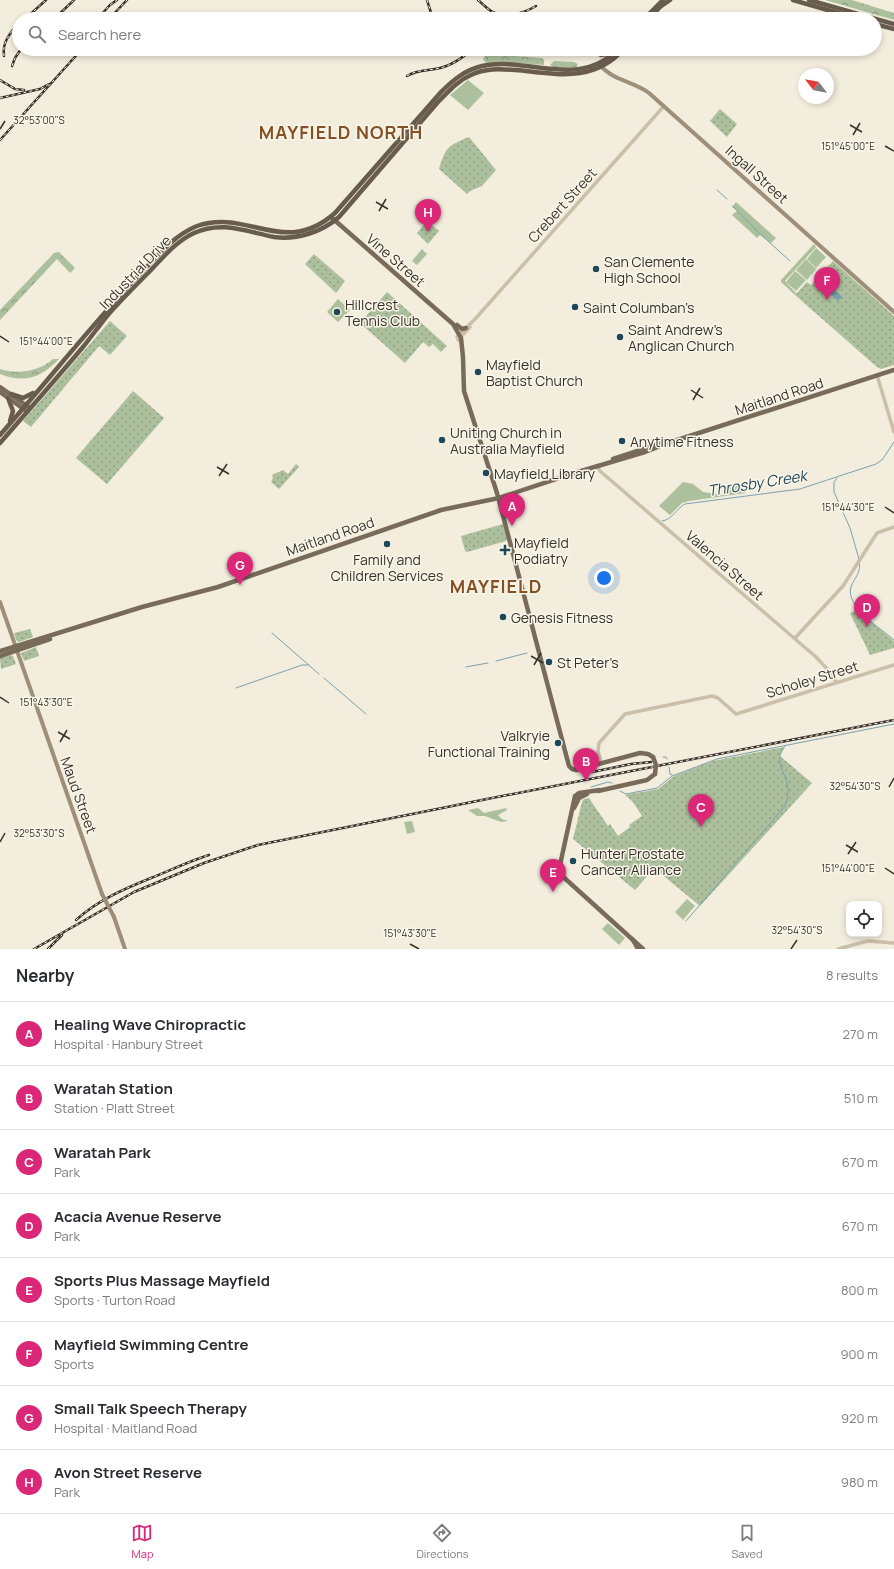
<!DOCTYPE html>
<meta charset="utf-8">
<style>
body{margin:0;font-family:Manrope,sans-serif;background:#f2f2f3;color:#2b2b33}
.controls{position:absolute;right:12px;bottom:12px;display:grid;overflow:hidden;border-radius:8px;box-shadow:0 2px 6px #0003}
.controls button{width:36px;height:36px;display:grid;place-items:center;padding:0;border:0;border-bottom:1px solid #e1e1e2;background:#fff;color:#2b2b33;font:20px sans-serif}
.compass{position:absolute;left:798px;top:68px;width:36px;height:36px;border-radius:50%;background:#fff;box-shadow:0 2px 6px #0003;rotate:301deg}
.you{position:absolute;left:604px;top:578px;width:14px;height:14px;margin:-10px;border:3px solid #fff;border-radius:50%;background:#1a73e8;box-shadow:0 0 0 6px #1a73e833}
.badge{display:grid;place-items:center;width:26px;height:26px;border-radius:50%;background:#db2777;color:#fff;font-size:13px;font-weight:700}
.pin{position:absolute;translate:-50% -33px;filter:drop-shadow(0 1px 2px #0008)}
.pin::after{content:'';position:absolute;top:21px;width:14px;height:12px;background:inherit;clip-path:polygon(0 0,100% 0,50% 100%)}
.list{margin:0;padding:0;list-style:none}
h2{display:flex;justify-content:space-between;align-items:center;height:52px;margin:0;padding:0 16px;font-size:17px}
h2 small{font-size:13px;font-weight:400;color:#7c7c81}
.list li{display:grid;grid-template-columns:26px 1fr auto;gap:12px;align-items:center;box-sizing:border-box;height:64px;padding:0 16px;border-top:1px solid #e1e1e2}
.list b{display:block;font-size:15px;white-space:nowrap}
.list p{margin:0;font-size:13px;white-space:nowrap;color:#7c7c81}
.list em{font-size:13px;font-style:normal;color:#7c7c81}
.icon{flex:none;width:22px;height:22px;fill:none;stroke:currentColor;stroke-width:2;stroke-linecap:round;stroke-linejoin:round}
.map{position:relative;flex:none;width:894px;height:949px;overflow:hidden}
.search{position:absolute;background:#fff;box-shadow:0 2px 6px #0003;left:12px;right:12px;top:12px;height:44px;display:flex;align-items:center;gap:10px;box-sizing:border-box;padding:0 14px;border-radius:22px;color:#7c7c81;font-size:15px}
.sheet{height:564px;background:#fff}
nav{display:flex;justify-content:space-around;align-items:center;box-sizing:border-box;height:56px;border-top:1px solid #e1e1e2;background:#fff;font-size:11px;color:#7c7c81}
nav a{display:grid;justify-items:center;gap:2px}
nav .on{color:#db2777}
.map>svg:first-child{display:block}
.grass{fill:#adc09d}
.forest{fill:url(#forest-crowns)}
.park{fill:url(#park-dots)}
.water{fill:url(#water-waves)}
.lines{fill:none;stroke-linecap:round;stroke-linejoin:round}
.stream{stroke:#7da1ae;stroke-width:1}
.tertiary{stroke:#cabfa9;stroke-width:3.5}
.secondary{stroke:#9d8f7a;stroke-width:4}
.primary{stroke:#786b5a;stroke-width:4.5}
.trunk{stroke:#685c4d;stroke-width:4.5}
.rail-casing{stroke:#373029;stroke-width:2.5}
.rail{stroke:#f9f6e9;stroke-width:1;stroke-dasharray:3;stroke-linecap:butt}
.secondary-bridge{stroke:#9d8f7a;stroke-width:4}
.primary-bridge{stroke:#786b5a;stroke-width:4.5}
.ticks{fill:none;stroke:#373029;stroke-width:1.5}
.poi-dot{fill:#1f4757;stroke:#f9f6e9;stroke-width:1.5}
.labels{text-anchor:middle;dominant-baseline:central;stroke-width:3;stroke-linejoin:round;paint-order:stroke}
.street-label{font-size:14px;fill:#373029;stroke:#f9f6e9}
.poi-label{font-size:14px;fill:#373029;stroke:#f9f6e9;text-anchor:start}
.water-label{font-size:15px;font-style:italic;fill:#1f4757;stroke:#f9f6e9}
.district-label{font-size:18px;font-weight:bold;letter-spacing:1px;fill:#845024;stroke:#f9f6e9}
.ticks-label{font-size:10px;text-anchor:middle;fill:#373029;stroke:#f9f6e9;stroke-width:3;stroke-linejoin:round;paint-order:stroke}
</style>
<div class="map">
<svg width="894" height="949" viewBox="0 0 894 949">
<defs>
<pattern id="forest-crowns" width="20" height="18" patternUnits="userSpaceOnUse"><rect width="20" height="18" fill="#adc09d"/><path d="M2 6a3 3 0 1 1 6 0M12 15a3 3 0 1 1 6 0" fill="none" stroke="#8e9c80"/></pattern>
<pattern id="park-dots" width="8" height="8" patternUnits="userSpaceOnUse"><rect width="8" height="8" fill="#adc09d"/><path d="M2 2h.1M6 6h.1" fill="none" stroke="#8e9c80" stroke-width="1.8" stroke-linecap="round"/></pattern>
<pattern id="water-waves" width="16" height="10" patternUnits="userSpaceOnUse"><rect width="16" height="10" fill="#7da1ae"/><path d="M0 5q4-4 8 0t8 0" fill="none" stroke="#67848e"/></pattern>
</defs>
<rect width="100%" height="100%" fill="#f2eddd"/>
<g class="grass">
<polygon points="468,80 484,93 468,110 450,95"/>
<polygon points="736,202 776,238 771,243 760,235 757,238 732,215 737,211 732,207"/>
<polygon points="814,244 816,247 785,281 796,293 795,295 781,282 781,280"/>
<polygon points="816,248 826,257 816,268 807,259"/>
<polygon points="422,249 427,254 417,265 412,261"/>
<polygon points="806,259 816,269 807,280 796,270"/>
<polygon points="795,271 806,280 796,291 786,282"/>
<polygon points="338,299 350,310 338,322 327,312"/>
<polygon points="683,482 693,484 703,492 722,495 735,483 746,493 689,501 682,503 670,515 659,506"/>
<polygon points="478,808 484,813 506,808 507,810 498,815 502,819 508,821 501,822 485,816 477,816 468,810"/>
<polygon points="412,821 415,832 407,834 404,822"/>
<polygon points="687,899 695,906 683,920 675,912"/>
<polygon points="608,923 625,938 619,945 602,929"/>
</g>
<g class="forest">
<polygon points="825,0 852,0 894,13 894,20"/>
<polygon points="487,54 542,58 544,60 544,65 505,62 486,63 483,59"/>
<polygon points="554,61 574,62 578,64 576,68 553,67 550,65"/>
<polygon points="59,252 75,268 70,273 57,259 0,320 0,310 54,253"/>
<path d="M53 359H59C42 377 25 384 0 374V369C17 375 40 371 53 359Z"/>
</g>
<g class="park">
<polygon points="720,109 737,124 727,137 710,121"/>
<path d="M469 137 496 170 482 186 470 191 467 194 439 169C446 147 447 146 469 137Z"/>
<polygon points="427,221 439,231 428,244 417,233"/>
<polygon points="314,254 345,281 336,293 305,264"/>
<polygon points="833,261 894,316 894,365 881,369 877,367 795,295 807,282 811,285"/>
<polygon points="387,292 447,346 441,352 433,344 429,347 423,342 405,363 360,323"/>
<polygon points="110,321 127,336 110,355 99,346 31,427 23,421"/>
<polygon points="133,391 164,418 107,484 76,458"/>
<polygon points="296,464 299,467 279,489 271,482 273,478 272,475 283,470 288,474"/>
<polygon points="503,524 507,539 506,541 467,552 465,551 461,536"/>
<polygon points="857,610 894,641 894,648 870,655 850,613"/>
<polygon points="30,629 33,637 19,642 16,640 14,633"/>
<polygon points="36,647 39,656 24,661 21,653"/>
<polygon points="11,655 13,656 16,664 1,669 0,658"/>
<polygon points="784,747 780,756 812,783 700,906 654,868 635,890 573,839 582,802 584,799 589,798 608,826 610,824 618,836 630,827 629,825 642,816 633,802 625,795 658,789 674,776 713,761"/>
</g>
<polygon class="water" points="827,283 842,297 838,301 823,288"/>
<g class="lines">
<g class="stream">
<polyline points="717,190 727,199"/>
<polyline points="733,206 757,231 790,261"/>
<polyline points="837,478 834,482 834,492 850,528 859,559"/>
<path d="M662 521C672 520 677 508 685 504L800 489 876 464 882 460 894 442"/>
<path d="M859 562C862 572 854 578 851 587 845 607 881 628 894 640"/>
<polyline points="272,633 319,674"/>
<polyline points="496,661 527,653"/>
<polyline points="466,667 488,663"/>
<polyline points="324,678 366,714"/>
<polyline points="236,688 302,665 309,665"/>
<polyline points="663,757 666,757 667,759"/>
<polyline points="669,767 670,774 672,775"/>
<polyline points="591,787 608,782 612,783"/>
<polyline points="620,791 626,794 657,788 672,776 717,759 894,724"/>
<path d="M686 921 785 806C795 780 777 772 780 755 781 752 784 748 785 746"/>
</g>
<g class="tertiary">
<polyline points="457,337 476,318 664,106"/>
<polyline points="458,340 470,327"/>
<polyline points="877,375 894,432"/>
<polyline points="597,466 600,471 816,657 830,672 836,682"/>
<polyline points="795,638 843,586 877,533 894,527"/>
<polyline points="601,763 598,751 599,743 625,714 712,696 718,698 736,714 894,665"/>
<polyline points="838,949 868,941 894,943"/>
</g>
<g class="secondary">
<path d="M600 65C613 81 633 81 649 93L894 312"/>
<polyline points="0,602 102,894"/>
<polyline points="114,917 125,949"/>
</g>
<g class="primary">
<polyline points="331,217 453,324 461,338 463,357 464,391 497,493 569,766 572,769 576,770 640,753 648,754 653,757"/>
<polyline points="457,325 462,329 466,328"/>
<polyline points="0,387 30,408"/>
<polyline points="0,392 25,410"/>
<polyline points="613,459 665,442"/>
<polyline points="0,651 142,607 218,587 441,510 499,498 571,474 645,452 671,442 894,370"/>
<polyline points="0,656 50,639"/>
<polyline points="600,790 579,793 575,796 560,865 560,874 643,949"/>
<polyline points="598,791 647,780 655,774"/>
<polyline points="574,808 579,798 587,794"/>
<polyline points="633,940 638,949"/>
</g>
<g class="trunk">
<polyline points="793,0 859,19"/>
<polyline points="809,0 894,24"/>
<polyline points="644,19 663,0"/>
<polyline points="649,19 660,7 670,0"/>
<polyline points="875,24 894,29"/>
<polyline points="589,49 601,55 611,53"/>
<polyline points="11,394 23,398 33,393"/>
<polyline points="8,398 13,411 10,421"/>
<path d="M0 435C46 383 89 328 137 277 155 259 172 236 197 226 248 208 284 258 335 213L441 92C453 80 465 70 482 66 529 56 578 90 618 49"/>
<path d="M0 443C28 411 56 379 83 347 91 337 99 326 107 316 121 300 136 285 151 270 164 256 177 241 194 233 222 220 247 232 274 237 297 240 322 232 339 217L438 102C448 92 457 81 471 75 485 68 500 69 516 70 557 74 593 83 624 49"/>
</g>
<defs>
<g id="rail">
<polyline points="427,0 433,19"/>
<path d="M478 0C483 4 487 9 493 12 506 19 524 13 536 6"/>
<polyline points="98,18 110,5 117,0"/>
<polyline points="25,19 46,0"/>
<polyline points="54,19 74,0"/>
<polyline points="109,19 127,0"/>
<path d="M4 56C2 42 10 33 19 23"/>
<polyline points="12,66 15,58 21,49"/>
<path d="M407 76C418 69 428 71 440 68 453 65 463 57 473 49"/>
<polyline points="0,80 15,89 24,90"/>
<polyline points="0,98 40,89 49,84"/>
<polyline points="0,140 82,49"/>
<polyline points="592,772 631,764 651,762"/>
<path d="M76 920C98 900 124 889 151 878 171 870 190 861 209 855"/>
<polyline points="34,949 134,892 204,863 258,845 487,799 894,720"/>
<polyline points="48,949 62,935"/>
</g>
</defs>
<use href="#rail" class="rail-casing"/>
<use href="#rail" class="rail"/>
<polyline class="secondary-bridge" points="102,894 114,917"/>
<polyline class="primary-bridge" points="653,757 656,765 655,774"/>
</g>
<path class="ticks" d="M850 125 862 132M0 129 5 121M853 135 860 123M885 146 894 151M376 202 388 209M379 211 386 199M0 336 9 342M691 390 703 398M693 400 700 388M217 467 229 474M219 476 227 464M885 507 894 513M531 656 543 663M534 665 541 653M0 697 9 703M58 732 70 739M60 742 67 730M889 787 894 778M0 842 5 833M846 845 858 852M848 854 856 842M885 868 894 874M410 944 419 949M791 949 797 940"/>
<g class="poi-dot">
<circle cx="596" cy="269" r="4"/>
<circle cx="575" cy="307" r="4"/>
<circle cx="337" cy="312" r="4"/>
<circle cx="620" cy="337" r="4"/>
<circle cx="478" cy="372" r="4"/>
<circle cx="442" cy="440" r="4"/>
<circle cx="622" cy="441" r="4"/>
<circle cx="486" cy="473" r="4"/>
<circle cx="387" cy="544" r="4"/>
<path d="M503 544h4v4h4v4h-4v4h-4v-4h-4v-4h4z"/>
<circle cx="503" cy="617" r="4"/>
<circle cx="549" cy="662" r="4"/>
<circle cx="558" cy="743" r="4"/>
<circle cx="573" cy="861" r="4"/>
</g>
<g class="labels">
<g class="street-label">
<text transform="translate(757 174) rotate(42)">Ingall Street</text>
<text transform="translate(562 205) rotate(-48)">Crebert Street</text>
<text transform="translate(396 260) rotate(41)">Vine Street</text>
<text transform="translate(135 272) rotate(-46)">Industrial Drive</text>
<text transform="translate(779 396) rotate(-18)">Maitland Road</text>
<text transform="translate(330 536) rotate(-19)">Maitland Road</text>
<text transform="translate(725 565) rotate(41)">Valencia Street</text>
<text transform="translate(812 679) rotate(-17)">Scholey Street</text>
<text transform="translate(79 795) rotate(70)">Maud Street</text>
</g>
<g class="poi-label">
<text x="604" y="261">San Clemente<tspan x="604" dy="16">High School</tspan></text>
<text x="345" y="304">Hillcrest<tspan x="345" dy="16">Tennis Club</tspan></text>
<text x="583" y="307">Saint Columban’s</text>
<text x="628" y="329">Saint Andrew’s<tspan x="628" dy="16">Anglican Church</tspan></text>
<text x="486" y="364">Mayfield<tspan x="486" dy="16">Baptist Church</tspan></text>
<text x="450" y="432">Uniting Church in<tspan x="450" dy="16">Australia Mayfield</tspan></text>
<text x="630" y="441">Anytime Fitness</text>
<text x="494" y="473">Mayfield Library</text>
<text x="514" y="542">Mayfield<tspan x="514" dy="16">Podiatry</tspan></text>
<text x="387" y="559" text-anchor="middle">Family and<tspan x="387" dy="16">Children Services</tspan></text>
<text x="511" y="617">Genesis Fitness</text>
<text x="557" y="662">St Peter’s</text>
<text x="550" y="735" text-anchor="end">Valkryie<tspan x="550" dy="16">Functional Training</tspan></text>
<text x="581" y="853">Hunter Prostate<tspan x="581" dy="16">Cancer Alliance</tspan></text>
</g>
<g class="water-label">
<text transform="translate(757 483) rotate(-9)">Throsby Creek</text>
</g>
<g class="district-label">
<text x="341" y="132">MAYFIELD NORTH</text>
<text x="496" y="586">MAYFIELD</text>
</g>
</g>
<g class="ticks-label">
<text x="39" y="124">32°53'00"S</text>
<text x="848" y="150">151°45'00"E</text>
<text x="46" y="345">151°44'00"E</text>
<text x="848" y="511">151°44'30"E</text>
<text x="46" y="706">151°43'30"E</text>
<text x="855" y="790">32°54'30"S</text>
<text x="39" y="837">32°53'30"S</text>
<text x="848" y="872">151°44'00"E</text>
<text x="797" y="934">32°54'30"S</text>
<text x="410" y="937">151°43'30"E</text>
</g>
</svg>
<div class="controls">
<button><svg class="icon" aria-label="locate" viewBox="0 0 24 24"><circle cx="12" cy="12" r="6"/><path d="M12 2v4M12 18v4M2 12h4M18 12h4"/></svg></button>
</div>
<svg class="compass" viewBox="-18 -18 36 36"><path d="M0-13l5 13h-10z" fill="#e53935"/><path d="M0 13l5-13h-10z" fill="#7c7c81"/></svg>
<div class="you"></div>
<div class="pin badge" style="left:512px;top:526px">A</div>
<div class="pin badge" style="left:586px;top:781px">B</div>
<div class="pin badge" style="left:701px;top:827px">C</div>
<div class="pin badge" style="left:867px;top:627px">D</div>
<div class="pin badge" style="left:553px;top:892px">E</div>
<div class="pin badge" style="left:827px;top:300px">F</div>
<div class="pin badge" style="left:240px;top:585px">G</div>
<div class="pin badge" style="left:428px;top:232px">H</div>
<div class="search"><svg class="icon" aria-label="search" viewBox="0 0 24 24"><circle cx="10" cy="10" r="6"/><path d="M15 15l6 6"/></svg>Search here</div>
</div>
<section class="sheet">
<h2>Nearby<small>8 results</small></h2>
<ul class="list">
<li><span class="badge">A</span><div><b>Healing Wave Chiropractic</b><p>Hospital · Hanbury Street</p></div><em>270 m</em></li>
<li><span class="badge">B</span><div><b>Waratah Station</b><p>Station · Platt Street</p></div><em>510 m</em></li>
<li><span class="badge">C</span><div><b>Waratah Park</b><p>Park</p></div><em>670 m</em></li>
<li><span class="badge">D</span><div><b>Acacia Avenue Reserve</b><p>Park</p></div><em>670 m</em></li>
<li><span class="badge">E</span><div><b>Sports Plus Massage Mayfield</b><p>Sports · Turton Road</p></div><em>800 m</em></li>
<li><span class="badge">F</span><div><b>Mayfield Swimming Centre</b><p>Sports</p></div><em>900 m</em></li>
<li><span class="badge">G</span><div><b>Small Talk Speech Therapy</b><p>Hospital · Maitland Road</p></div><em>920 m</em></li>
<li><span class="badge">H</span><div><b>Avon Street Reserve</b><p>Park</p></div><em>980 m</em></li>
</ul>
</section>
<nav>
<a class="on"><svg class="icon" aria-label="map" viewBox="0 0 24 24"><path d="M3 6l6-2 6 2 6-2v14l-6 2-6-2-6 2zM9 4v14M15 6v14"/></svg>Map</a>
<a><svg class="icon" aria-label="directions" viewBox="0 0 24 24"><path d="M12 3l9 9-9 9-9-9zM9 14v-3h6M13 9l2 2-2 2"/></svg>Directions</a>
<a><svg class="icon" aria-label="saved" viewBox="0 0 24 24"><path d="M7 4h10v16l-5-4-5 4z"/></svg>Saved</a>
</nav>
